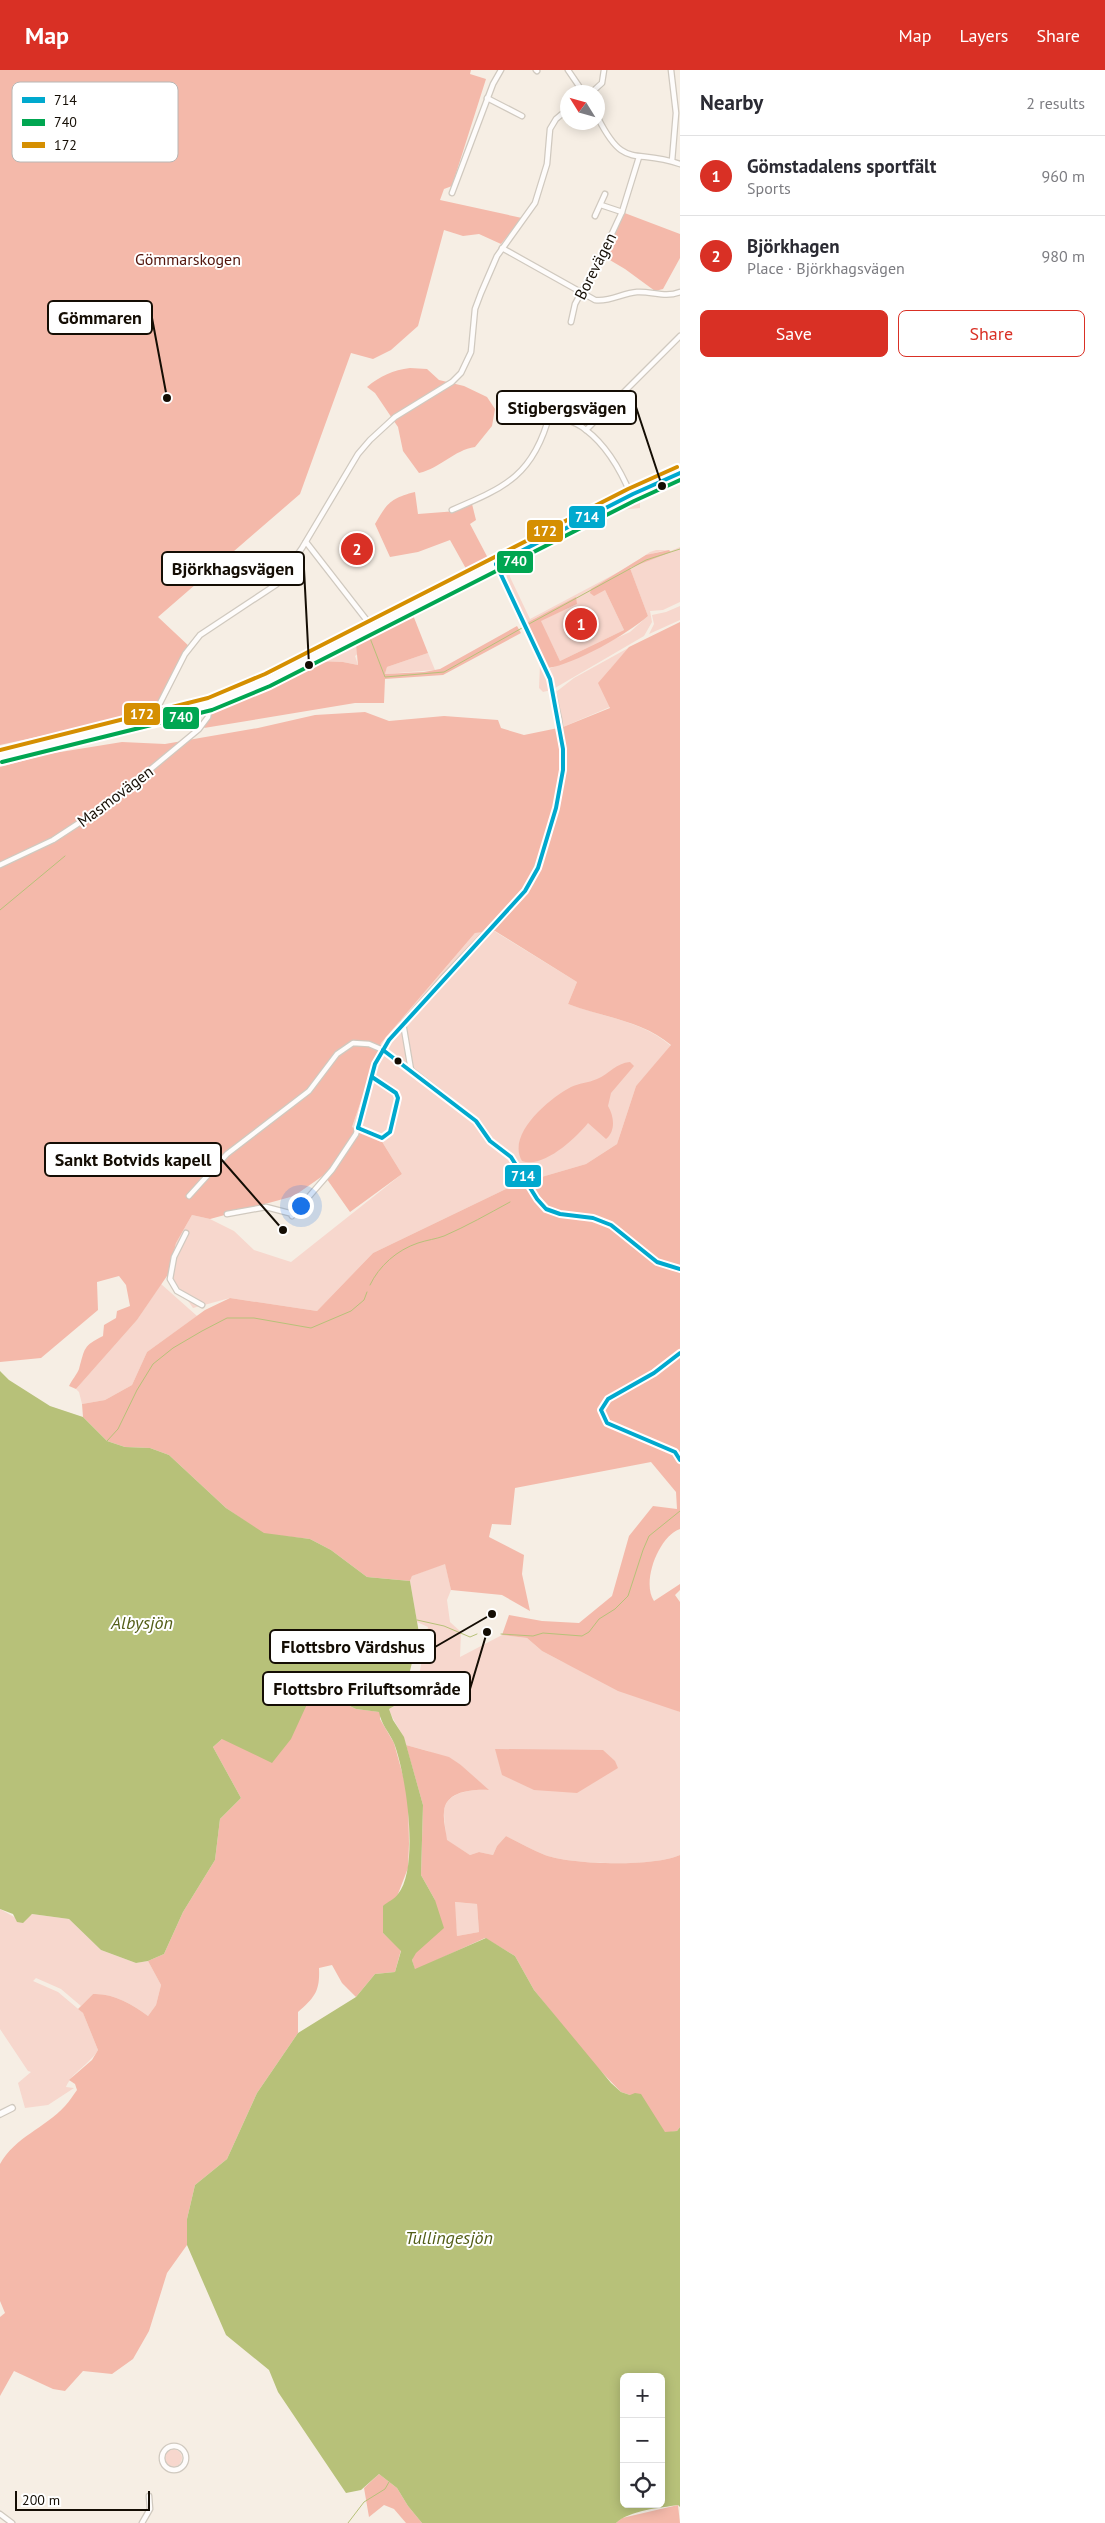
<!DOCTYPE html>
<meta charset="utf-8">
<style>
body{margin:0;font-family:"PT Sans",sans-serif;background:#f2f2f3;color:#2b2b33}
.controls{position:absolute;right:15px;bottom:15px;display:grid;overflow:hidden;border-radius:8px;box-shadow:0 2px 12px #0003}
.controls button{width:45px;height:45px;display:grid;place-items:center;padding:0;border:0;border-bottom:1px solid #e1e1e2;background:#fff;color:#2b2b33;font:25px sans-serif}
.compass{position:absolute;left:560px;top:15px;width:45px;height:45px;border-radius:50%;background:#fff;box-shadow:0 2px 12px #0003;rotate:307deg}
.scale{position:absolute;left:15px;bottom:12px;width:135px;box-sizing:border-box;padding-left:5px;border:2px solid #140d04;border-top:0;font-size:14px;line-height:18px;white-space:nowrap;color:#140d04;-webkit-text-stroke:4px #fff;paint-order:stroke}
.you{position:absolute;left:300px;top:1135px;width:18px;height:18px;margin:-12px;border:4px solid #fff;border-radius:50%;background:#1a73e8;box-shadow:0 0 0 8px #1a73e833}
.badge{display:grid;place-items:center;width:32px;height:32px;border-radius:50%;background:#d93025;color:#fff;font-size:16px;font-weight:700}
.pin{position:absolute;translate:-50% -50%;border:2px solid #fff;box-shadow:0 1px 5px #0006}
.list{margin:0;padding:0;list-style:none}
h2{display:flex;justify-content:space-between;align-items:center;height:65px;margin:0;padding:0 20px;font-size:21px}
h2 small{font-size:16px;font-weight:400;color:#7c7c81}
.list li{display:grid;grid-template-columns:32px 1fr auto;gap:15px;align-items:center;box-sizing:border-box;height:80px;padding:0 20px;border-top:1px solid #e1e1e2}
.list b{display:block;font-size:19px;white-space:nowrap}
.list p{margin:0;font-size:16px;white-space:nowrap;color:#7c7c81}
.list em{font-size:16px;font-style:normal;color:#7c7c81}
.actions{display:flex;gap:10px;padding:15px 20px}
.actions a{flex:1;padding:11px 0;border:1px solid #d93025;border-radius:8px;text-align:center;font-size:18px;color:#d93025}
.actions .main{background:#d93025;color:#fff}
.icon{flex:none;width:28px;height:28px;fill:none;stroke:currentColor;stroke-width:2;stroke-linecap:round;stroke-linejoin:round}
.map{position:relative;flex:none;width:680px;height:2453px;overflow:hidden}
header{display:flex;align-items:center;gap:30px;box-sizing:border-box;height:70px;padding:0 25px;background:#d93025;color:#fff}
header strong{font-size:24px}
nav{display:flex;gap:28px;margin-inline-start:auto;font-size:18px}
main{display:flex}
aside{flex:1;background:#fff}
.map>svg:first-child{display:block}
.green{fill:#f7d7cd}
.forest{fill:#f4b9aa;fill-rule:evenodd}
.water{fill:#b7c179;fill-rule:evenodd}
.lines{fill:none;stroke-linecap:round;stroke-linejoin:round}
.stream{stroke:#b7c179;stroke-width:1}
.minor-casing{stroke:#d0c9bf;stroke-width:7}
.tertiary-casing{stroke:#d0c9bf;stroke-width:8}
.secondary-casing{stroke:#d0c9bf;stroke-width:9}
.minor{stroke:#fefcfb;stroke-width:4.5}
.tertiary{stroke:#fefcfb;stroke-width:5.5}
.secondary{stroke:#fefcfb;stroke-width:6}
.bus-1-casing{stroke:#fff;stroke-width:8}
.bus-2-casing{stroke:#fff;stroke-width:8}
.bus-3-casing{stroke:#fff;stroke-width:8}
.bus-1{stroke:#00a9ce;stroke-width:4}
.bus-2{stroke:#00a651;stroke-width:4}
.bus-3{stroke:#d58f01;stroke-width:4}
.bus-dot{fill:#140d04;stroke:#fff;stroke-width:2}
.labels{text-anchor:middle;dominant-baseline:central;stroke-width:4;stroke-linejoin:round;paint-order:stroke}
.park-label{font-size:16px;fill:#52140b;stroke:#fff}
.street-label{font-size:16px;fill:#140d04;stroke:#fff}
.water-label{font-size:18px;font-style:italic;fill:#525d16;stroke:#fff}
.key{fill:#fff;stroke:#b8b6b4;stroke-width:1}
.key-label{font-size:14px;fill:#140d04}
.leader{fill:none;stroke:#140d04;stroke-width:2}
.callout-dot{fill:#140d04;stroke:#fff;stroke-width:2}
.callout{fill:#fff;stroke:#140d04;stroke-width:2}
.callout-label{font-size:18px;text-anchor:middle;font-weight:bold;fill:#140d04}
.line-badge{stroke:#fff;stroke-width:2}
.badge-label{font-size:14px;text-anchor:middle;font-weight:bold;fill:#fff}
</style>
<header>
<strong>Map</strong>
<nav><a>Map</a><a>Layers</a><a>Share</a></nav>
</header>
<main>
<div class="map">
<svg width="680" height="2453" viewBox="0 0 680 2453">
<rect width="100%" height="100%" fill="#f6eee4"/>
<g class="green">
<path d="M680 406 679 410 640 428V438L621 440 509 498 510 507 530 549 628 497 650 482 656 480H669C643 483 620 499 605 520L624 560 560 591 540 551 577 534 541 545 526 553 507 508 506 497 578 456 618 435 660 418Z"/>
<polygon points="680,477 680,532 663,540 650,541 652,552 644,566 555,618 549,599 630,562 648,546 630,498"/>
<polygon points="468,517 391,557 355,586 358,595 343,592 317,591 439,527"/>
<polygon points="680,536 680,550 649,564 654,554 652,545 666,542"/>
<polygon points="630,577 610,599 610,637 563,657 556,622 574,608"/>
<polygon points="428,583 435,600 385,604 387,597"/>
<polygon points="540,594 551,620 543,622 539,618"/>
<path d="M494 861 577 912 568 934C603 947 643 951 671 976L636 1016 617 1074 586 1094 514 1115 373 1183 317 1241 230 1228 193 1238 169 1203 176 1173 192 1145 210 1149 234 1161 254 1180 291 1192 402 1104 381 1070 352 1057 381 973 475 863Z"/>
<polygon points="161,1214 197,1246 147,1282 132,1315 105,1330 82,1334 79,1322 76,1319 137,1250"/>
<path d="M445 1493 451 1520 447 1530 450 1552 461 1562 460 1587 502 1565 527 1568 542 1581 563 1592 680 1642V1785C653 1797 572 1795 545 1785 532 1780 519 1772 506 1766L497 1776 493 1785 479 1782 470 1785 446 1770C446 1761 444 1752 444 1743 444 1722 472 1719 488 1720L461 1695 428 1681 406 1675C403 1662 393 1652 389 1639L401 1632 406 1636 410 1631 418 1611 428 1557 417 1552 410 1511 412 1506Z"/>
<polygon points="454,1832 477,1834 479,1862 457,1866"/>
<path d="M0 1839 16 1848 26 1849 32 1844 69 1849 101 1880 136 1893 148 1891 161 1915 156 1935 148 1946C132 1934 113 1923 93 1924L81 1936 61 1919 36 1908 33 1911 58 1922 83 1943 98 1980C90 1994 72 2002 66 2017L74 2018 48 2035 25 2038 18 2013 31 2002 28 2001 0 1959Z"/>
<circle cx="173" cy="2388" r="9"/>
</g>
<g class="forest">
<polygon points="0,0 471,0 470,4 486,9 452,116 444,119 440,130 522,148 501,174 479,164 463,166 444,160 418,256 391,280 373,289 351,283 300,424 158,547 191,578 160,640 0,675"/>
<polygon points="622,142 680,164 680,188 663,219 655,221 625,199 603,186"/>
<path d="M410 298 427 299 439 310 464 316 487 327 495 339 492 356 475 377C454 380 441 398 419 403L403 381 398 357 375 323 367 317C380 306 393 300 410 298Z"/>
<path d="M415 422 418 444 457 441 472 434 476 450 470 454 490 492 469 504 450 470 418 482 390 487 375 454C387 433 391 428 415 422Z"/>
<path d="M669 480 671 482 630 498 648 546C626 565 575 594 548 598L526 553 576 527 577 534 541 551 560 591 624 560 605 520 594 526 590 523 591 519 646 485Z"/>
<polygon points="413,545 428,583 387,597 385,604 424,602 440,599 517,556 521,563 443,605 385,609 384,633 355,633 204,658 215,636 260,620 283,606 306,599 317,591 343,592 358,595 356,574"/>
<path d="M680 552V1459C659 1466 641 1512 654 1531L680 1514V1520L675 1525 680 1532V1642L618 1621 542 1581 527 1568 502 1565 509 1545 542 1551 579 1553 612 1526 629 1466 653 1436 677 1439 676 1422 651 1392 515 1418 511 1455 492 1454 489 1467 524 1485 522 1504 530 1541 502 1525 451 1520 445 1494 412 1506 410 1511 367 1507 331 1480 310 1469 264 1464 226 1438 169 1385 150 1378 125 1377 107 1371 83 1347 82 1334 105 1330 132 1315 147 1282 205 1240 230 1228 317 1241 373 1183 514 1115 586 1094 617 1074 636 1016 671 975C643 951 603 947 568 934L577 912 495 861 475 863 381 973 352 1057 381 1070 402 1104 350 1142 324 1105 294 1126 210 1149 192 1145 176 1173 169 1203 137 1250 76 1319 69 1316C72 1310 77 1304 79 1299 85 1278 83 1276 103 1266L104 1255 116 1248 117 1241 130 1236 126 1215 119 1206 97 1212 98 1240 41 1288 0 1292V697L48 684 122 672 165 674 258 658 315 645 365 642 389 651 444 646 498 650 501 658 524 665 563 657 610 638 598 613 629 577Z"/>
<path d="M630 992 634 996 611 1023 608 1036C614 1046 616 1061 606 1069L588 1053C576 1068 543 1099 522 1091 506 1064 550 1028 571 1017 579 1013 588 1013 597 1009 609 1004 616 993 630 992Z"/>
<path d="M314 1619 356 1639 380 1642V1649L394 1673 408 1724 409 1774 408 1798 383 1863 401 1880 395 1902 375 1904 356 1927 342 1913 332 1895 319 1898C320 1921 315 1927 298 1942V1963L257 2023 227 2089 195 2115 187 2149V2175L167 2203 149 2261 133 2289 112 2304 83 2301 65 2321 53 2319 14 2301 0 2326V2247L5 2243 0 2231V2094C15 2067 45 2058 65 2036 70 2031 73 2025 77 2020L75 2014 69 2010 92 1990 98 1980 83 1943 78 1939 93 1924C113 1923 132 1934 148 1946L156 1935 161 1915 148 1891 164 1884 183 1842 215 1790 220 1749 241 1728 213 1677 222 1669 304 1638Z"/>
<path d="M406 1675 449 1687 461 1695 489 1720C473 1719 445 1721 444 1742 443 1751 446 1761 447 1770L470 1785 479 1782 493 1785 497 1776 506 1766C519 1772 532 1780 545 1785 572 1795 653 1797 680 1785V2057L677 2061 665 2063 654 2046 630 2025 621 2022 592 1992 534 1920 515 1886 485 1868 415 1900 412 1890 435 1830 421 1805 423 1735ZM455 1832 477 1834 479 1862 457 1866Z"/>
<polygon points="495,1679 603,1680 615,1691 618,1698 577,1723 534,1720 502,1705"/>
<polygon points="379,2404 397,2418 408,2436 422,2453 406,2453 394,2439 384,2435 369,2447 364,2418"/>
<polygon points="678,2435 680,2453 616,2453 622,2448"/>
</g>
<path class="water" d="M0 1301 9 1310 50 1336 83 1347 107 1371 125 1377 150 1378 169 1385 226 1438 264 1463 310 1469 331 1480 367 1507 410 1511 419 1563 405 1622 401 1632 389 1639 393 1650 404 1667 423 1735 421 1805 435 1830 444 1858 416 1883 412 1890 415 1899 486 1868 515 1886 534 1920 611 2013 621 2022 630 2025 635 2023 641 2024 665 2062 677 2061 680 2057V2437L678 2435C660 2438 630 2440 616 2453H422L408 2436 397 2418 379 2404 361 2420 346 2423 278 2322 269 2300 226 2265 187 2175V2149L195 2115 227 2089 257 2023 298 1963 356 1927 375 1904 395 1902 401 1881 383 1863V1836C387 1832 395 1829 398 1824 420 1797 406 1704 394 1673 389 1662 381 1654 379 1642L356 1639 314 1619 291 1669 272 1693 222 1669 213 1677 241 1728 220 1749 215 1790 183 1842 164 1884 148 1891 136 1893 101 1880 69 1849 32 1844 23 1853 17 1852 13 1844 0 1839ZM624 2307H661V2434H624Z"/>
<g class="lines">
<g class="stream">
<polyline points="529,554 646,490 680,479"/>
<polyline points="370,568 385,607 444,602 522,558"/>
<polyline points="0,840 65,786"/>
<path d="M370 1215C379 1196 397 1180 418 1173 427 1170 436 1169 444 1166 467 1156 488 1144 510 1132"/>
<polyline points="107,1371 118,1359 137,1320 153,1294 173,1278 202,1261 227,1248 254,1248 311,1258 351,1241 364,1230 367,1222"/>
<polyline points="417,1550 444,1556 470,1567 477,1564"/>
<polyline points="501,1564 533,1566 543,1563 582,1566 589,1562 599,1549 615,1539 628,1526 643,1480 649,1466 680,1441"/>
<polyline points="348,2453 364,2432 385,2419 389,2412"/>
</g>
<defs>
<g id="minor">
<polyline points="536,0 537,1"/>
<polyline points="568,0 583,22"/>
<polyline points="671,0 676,43 672,91"/>
<polyline points="592,22 602,13 604,0"/>
<polyline points="487,28 522,46"/>
<path d="M598 48C625 101 633 78 680 94"/>
<polyline points="452,123 493,14 501,0"/>
<polyline points="601,135 622,142"/>
<polyline points="595,146 605,124"/>
<path d="M502 178 595 230C611 232 622 223 637 222 652 221 665 228 680 222"/>
<polyline points="571,252 575,234 602,185 622,142 639,87"/>
<polyline points="586,360 680,266"/>
<path d="M452 440C506 417 534 405 550 343 562 348 577 352 586 360 607 376 621 401 631 425"/>
<polyline points="306,472 372,557"/>
<polyline points="158,647 157,639 185,584 200,565 277,514 302,478 358,384 370,370 395,347 452,312 461,303 471,282 475,239 481,223 497,186 535,133 547,94 550,59 556,49 568,39"/>
<polyline points="0,795 53,770 111,732 199,659 208,647 210,634"/>
<polyline points="403,953 411,1000"/>
<polyline points="189,1126 227,1084 309,1021 337,984 353,973 369,974 383,980 411,1000 476,1051 490,1071 511,1087 537,1129 546,1139 560,1144 593,1148 611,1155 657,1192 680,1199"/>
<polyline points="227,1144 266,1137 293,1144"/>
<polyline points="292,1146 332,1100 356,1064 375,994 389,970 442,909 518,829 530,814 542,786 556,738 563,700 564,689 559,649 550,609 496,494"/>
<polyline points="186,1163 174,1187 170,1209 177,1221 202,1235"/>
<polyline points="680,1283 654,1303 608,1329 601,1340 607,1353 675,1382 680,1390"/>
<circle cx="174" cy="2388" r="12"/>
<polyline points="0,2444 12,2453"/>
<polyline points="142,2453 150,2439 149,2426"/>
</g>
<polyline id="tertiary" points="0,2044 12,2038"/>
<polyline id="secondary" points="0,686 210,634 268,610 631,425 680,403"/>
</defs>
<use href="#minor" class="minor-casing"/>
<use href="#tertiary" class="tertiary-casing"/>
<use href="#secondary" class="secondary-casing"/>
<use href="#minor" class="minor"/>
<use href="#tertiary" class="tertiary"/>
<use href="#secondary" class="secondary"/>
<defs>
<g id="bus-1">
<polyline points="496,494 633,424 680,403"/>
<polyline points="383,980 476,1051 490,1071 511,1087 537,1129 546,1139 560,1144 593,1148 611,1155 657,1192 680,1199"/>
<polyline points="358,1058 375,994 389,970 525,821 538,798 556,738 563,700 563,679 550,609 496,494"/>
<polyline points="358,1058 382,1068 390,1062 398,1028 396,1023 372,1007"/>
<polyline points="680,1283 654,1303 608,1329 601,1340 607,1353 675,1382 680,1390"/>
</g>
<polyline id="bus-2" points="2,692 212,640 270,616 634,431 680,410"/>
<polyline id="bus-3" points="0,680 208,628 265,604 628,419 677,397"/>
</defs>
<use href="#bus-1" class="bus-1-casing"/>
<use href="#bus-2" class="bus-2-casing"/>
<use href="#bus-3" class="bus-3-casing"/>
<use href="#bus-1" class="bus-1"/>
<use href="#bus-2" class="bus-2"/>
<use href="#bus-3" class="bus-3"/>
</g>
<circle class="bus-dot" cx="398" cy="991" r="4.5"/>
<g class="labels">
<g class="park-label">
<text x="188" y="189">Gömmarskogen</text>
</g>
<g class="street-label">
<text transform="translate(595 196) rotate(-63)">Borevägen</text>
<text transform="translate(115 726) rotate(-37)">Masmovägen</text>
</g>
<g class="water-label">
<text x="142" y="1552">Albysjön</text>
<text x="449" y="2167">Tullingesjön</text>
</g>
</g>
<rect x="12" y="12" width="166" height="80" rx="8" class="key"/>
<rect x="22" y="27" width="23" height="6" fill="#00a9ce"/>
<rect x="22" y="49" width="23" height="7" fill="#00a651"/>
<rect x="22" y="72" width="23" height="6" fill="#d58f01"/>
<g class="key-label">
<text x="54" y="35">714</text>
<text x="54" y="57">740</text>
<text x="54" y="80">172</text>
</g>
<path class="leader" d="M167 328L152 248M662 416L636 337M309 595L304 499M283 1160L221 1089M492 1544L435 1577M487 1562L470 1619"/>
<g class="callout-dot">
<circle cx="167" cy="328" r="5"/>
<circle cx="662" cy="416" r="5"/>
<circle cx="309" cy="595" r="5"/>
<circle cx="283" cy="1160" r="5"/>
<circle cx="492" cy="1544" r="5"/>
<circle cx="487" cy="1562" r="5"/>
</g>
<g class="callout">
<rect x="48" y="231" width="104" height="33" rx="5"/>
<rect x="497" y="321" width="139" height="33" rx="5"/>
<rect x="162" y="482" width="142" height="33" rx="5"/>
<rect x="45" y="1073" width="176" height="33" rx="5"/>
<rect x="270" y="1560" width="165" height="33" rx="5"/>
<rect x="263" y="1602" width="207" height="33" rx="5"/>
</g>
<g class="callout-label">
<text x="100" y="254">Gömmaren</text>
<text x="567" y="344">Stigbergsvägen</text>
<text x="233" y="505">Björkhagsvägen</text>
<text x="133" y="1096">Sankt Botvids kapell</text>
<text x="353" y="1583">Flottsbro Värdshus</text>
<text x="367" y="1625">Flottsbro Friluftsområde</text>
</g>
<g class="line-badge">
<rect x="568" y="435" width="38" height="24" rx="5" fill="#00a9ce"/>
<rect x="526" y="449" width="38" height="24" rx="5" fill="#d58f01"/>
<rect x="496" y="480" width="38" height="24" rx="5" fill="#00a651"/>
<rect x="123" y="632" width="38" height="24" rx="5" fill="#d58f01"/>
<rect x="162" y="636" width="38" height="24" rx="5" fill="#00a651"/>
<rect x="504" y="1094" width="38" height="24" rx="5" fill="#00a9ce"/>
</g>
<g class="badge-label">
<text x="587" y="452">714</text>
<text x="545" y="466">172</text>
<text x="515" y="496">740</text>
<text x="142" y="649">172</text>
<text x="181" y="652">740</text>
<text x="523" y="1111">714</text>
</g>
</svg>
<div class="controls">
<button>+</button>
<button>−</button>
<button><svg class="icon" aria-label="locate" viewBox="0 0 24 24"><circle cx="12" cy="12" r="6"/><path d="M12 2v4M12 18v4M2 12h4M18 12h4"/></svg></button>
</div>
<svg class="compass" viewBox="-18 -18 36 36"><path d="M0-13l5 13h-10z" fill="#e53935"/><path d="M0 13l5-13h-10z" fill="#7c7c81"/></svg>
<div class="scale">200 m</div>
<div class="you"></div>
<div class="pin badge" style="left:581px;top:554px">1</div>
<div class="pin badge" style="left:357px;top:479px">2</div>
</div>
<aside>
<h2>Nearby<small>2 results</small></h2>
<ul class="list">
<li><span class="badge">1</span><div><b>Gömstadalens sportfält</b><p>Sports</p></div><em>960 m</em></li>
<li><span class="badge">2</span><div><b>Björkhagen</b><p>Place · Björkhagsvägen</p></div><em>980 m</em></li>
</ul>
<div class="actions"><a class="main">Save</a><a>Share</a></div>
</aside>
</main>
